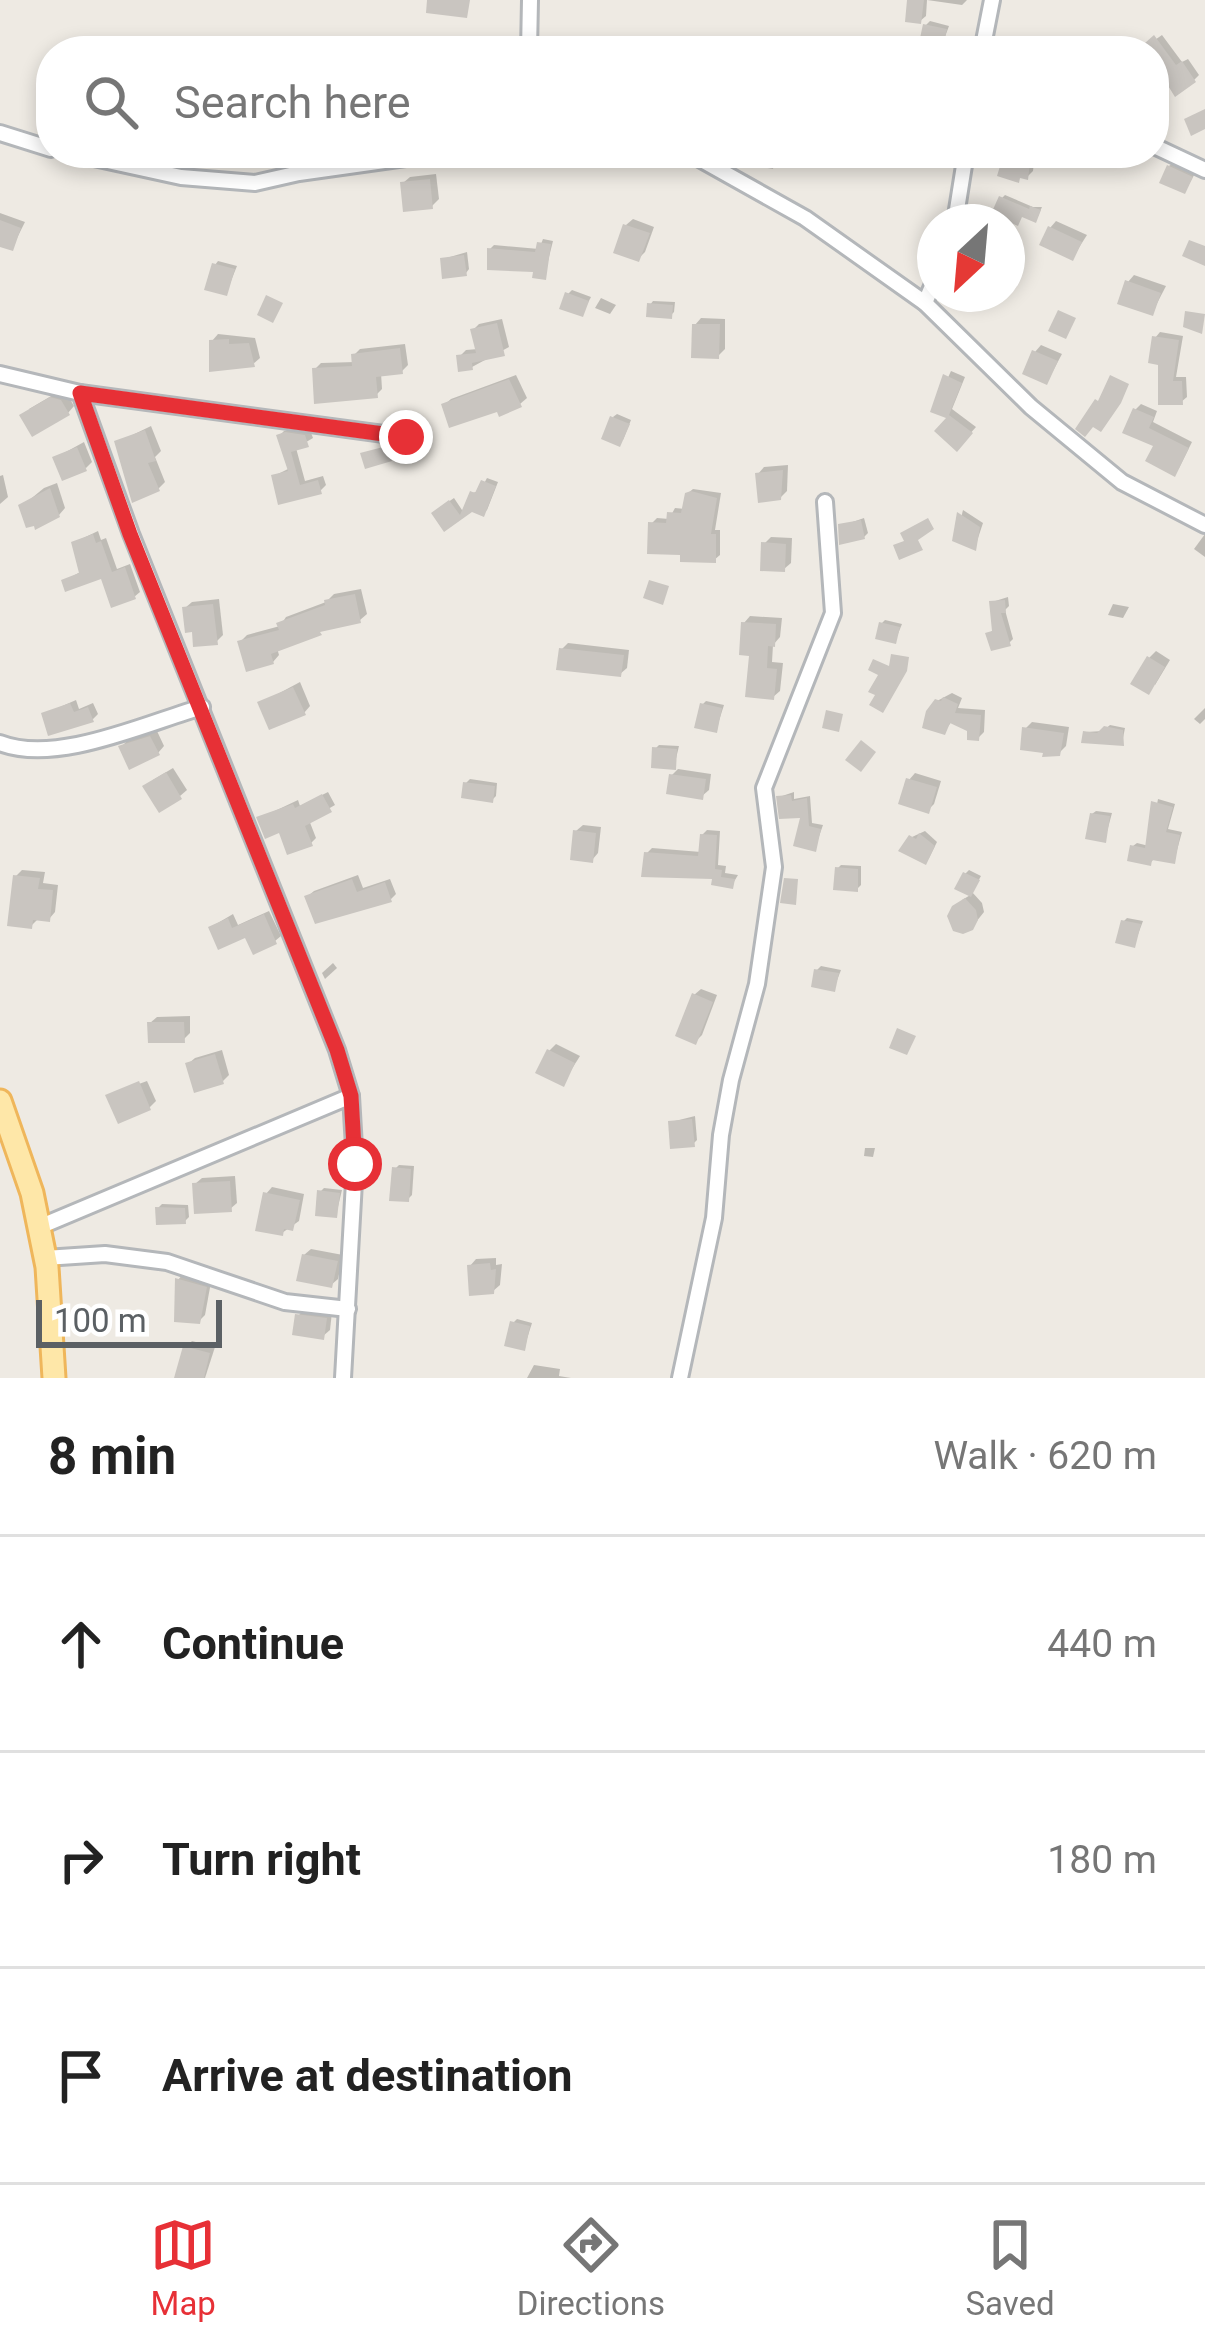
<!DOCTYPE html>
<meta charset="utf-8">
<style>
body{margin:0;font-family:Roboto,sans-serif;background:#f2f2f2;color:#222}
.compass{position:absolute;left:917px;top:204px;width:108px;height:108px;border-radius:50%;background:#fff;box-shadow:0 6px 18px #0003;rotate:206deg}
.scale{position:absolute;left:36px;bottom:30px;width:186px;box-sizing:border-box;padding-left:12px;border:6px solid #5b6064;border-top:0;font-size:33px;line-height:42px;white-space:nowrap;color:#5b6064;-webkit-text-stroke:9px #fff;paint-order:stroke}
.stop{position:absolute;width:36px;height:36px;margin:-27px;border:9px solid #e73036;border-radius:50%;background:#fff}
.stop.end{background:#e73036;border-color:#fff;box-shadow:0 3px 12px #0008}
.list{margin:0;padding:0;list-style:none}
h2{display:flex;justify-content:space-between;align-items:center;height:156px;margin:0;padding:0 48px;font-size:51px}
h2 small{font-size:39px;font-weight:400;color:#767676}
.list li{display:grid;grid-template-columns:78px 1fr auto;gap:36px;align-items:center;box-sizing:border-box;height:216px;padding:0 48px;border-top:3px solid #e0e0e0}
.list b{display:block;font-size:45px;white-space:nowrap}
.list em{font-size:39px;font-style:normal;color:#767676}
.icon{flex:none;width:66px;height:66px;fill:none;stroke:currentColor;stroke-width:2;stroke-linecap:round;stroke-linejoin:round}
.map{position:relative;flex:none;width:1205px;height:1378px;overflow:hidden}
.search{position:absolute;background:#fff;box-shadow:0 6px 18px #0003;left:36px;right:36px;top:36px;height:132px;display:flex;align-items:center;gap:30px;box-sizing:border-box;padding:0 42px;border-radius:48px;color:#767676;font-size:45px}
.sheet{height:804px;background:#fff}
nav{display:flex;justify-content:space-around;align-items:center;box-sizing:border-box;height:168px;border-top:3px solid #e0e0e0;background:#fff;font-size:33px;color:#767676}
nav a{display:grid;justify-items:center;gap:6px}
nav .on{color:#e73036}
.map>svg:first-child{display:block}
.shadow{fill:#0003}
.building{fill:#c9c5c0}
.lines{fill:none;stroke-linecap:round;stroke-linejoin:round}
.minor-casing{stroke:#b4b7ba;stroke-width:20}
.primary-casing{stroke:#efb65b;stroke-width:27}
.minor{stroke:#fff;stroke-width:14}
.primary{stroke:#fee7a8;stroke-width:21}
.route{stroke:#e73036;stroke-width:15}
</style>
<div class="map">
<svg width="1205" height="1378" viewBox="0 0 1205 1378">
<rect width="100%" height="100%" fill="#eeeae3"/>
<g class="shadow">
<polygon points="910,0 967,0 962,5 927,0 926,16 920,21"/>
<polygon points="930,21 949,26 940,50 926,25"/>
<polygon points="1162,35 1182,62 1188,59 1199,75 1194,80 1154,60 1154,51 1139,51"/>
<polygon points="1130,39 1139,51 1113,51 1114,50"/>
<polygon points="1007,153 1035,153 1033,171 1027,177 1022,175"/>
<polygon points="1176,160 1197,170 1185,191 1169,166"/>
<polygon points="436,174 439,199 432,206 403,183 410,177"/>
<polygon points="1005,195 1033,207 1042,207 1038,216 1002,198"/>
<polygon points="0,213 25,222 12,248 0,243"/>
<polygon points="633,219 654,227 645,252 638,259 626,225"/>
<polygon points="1056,221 1087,235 1073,257 1050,228"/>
<polygon points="543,239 553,241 544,277 536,269 490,249 494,245 539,249"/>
<polygon points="467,252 469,269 466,273 443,259"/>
<polygon points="218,261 237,266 226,293 215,265"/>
<polygon points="1134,275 1166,286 1152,313 1128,282"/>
<polygon points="572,290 591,297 582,314 568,294"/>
<polygon points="601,298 616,305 610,314 595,308"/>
<polygon points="653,301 675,302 674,312 670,316 650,305"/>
<polygon points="701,318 725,319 725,349 718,356 695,325"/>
<polygon points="502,319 509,347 472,367 460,356 466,350 478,349 473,330 479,324"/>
<polygon points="1160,332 1183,336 1176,377 1186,377 1187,397 1181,402 1161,362 1155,338"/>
<polygon points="218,334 255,338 260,358 253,364 212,341"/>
<polygon points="405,344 408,365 402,371 381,373 382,389 376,395 315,369 321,363 355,362 354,355 360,349"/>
<polygon points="1041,345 1062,354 1047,382 1035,352"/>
<polygon points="951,371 965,377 952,409 976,427 957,448 938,431 951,417 933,410"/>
<polygon points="516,375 527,398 520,404 499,408 444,405 451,399"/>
<polygon points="58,392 67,394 74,406 68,413 29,409"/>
<polygon points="1141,404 1157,411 1153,422 1192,442 1179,468 1157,445 1135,410"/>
<polygon points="617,414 631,420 623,440 613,417"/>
<polygon points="151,426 161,451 155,457 165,482 158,489 118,442"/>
<polygon points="310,430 313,438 296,448 305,481 323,476 326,485 320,491 281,501 274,476 290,468 279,436 284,431"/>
<polygon points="84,442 92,462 86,468 55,458"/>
<polygon points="788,465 787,491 780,498 758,474 764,467"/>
<polygon points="3,475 8,497 0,504 0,476"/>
<polygon points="487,478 498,482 487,510 483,513 472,509 445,527 438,509 454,498 464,513 472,493 480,491"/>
<polygon points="57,483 65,508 59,515 22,506 44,488"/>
<polygon points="693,489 721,493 715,530 720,530 720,555 714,560 683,552 651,524 657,518 669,519 675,508 685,509 687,494"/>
<polygon points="963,510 983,523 975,547 956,539"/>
<polygon points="864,518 868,533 864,537 841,526"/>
<polygon points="98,531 101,540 106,538 117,569 130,564 140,592 134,597 103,575 64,581 82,571 75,542"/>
<polygon points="1205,534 1205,557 1194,549"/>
<polygon points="771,537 792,538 791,563 784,569 764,544"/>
<polygon points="361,589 367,614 360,620 325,627 277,648 279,655 273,662 240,642 247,635 280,626 286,617 326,602 334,594"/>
<polygon points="1008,597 1009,606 1005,610 1013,639 1009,643 989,634 993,630 992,602"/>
<polygon points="219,599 223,635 216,642 185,608 192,602"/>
<polygon points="1113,604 1129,607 1123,618 1108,615"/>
<polygon points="750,616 782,618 780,637 773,645 772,662 783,663 780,691 773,697 752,653 744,623"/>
<polygon points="885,620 902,624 895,641 881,624"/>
<polygon points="568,643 629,650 627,668 620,674 562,649"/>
<polygon points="1156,651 1170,660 1155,685 1149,658"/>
<polygon points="300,682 310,706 304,713 261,703"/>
<polygon points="952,693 962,698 958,708 985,710 984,732 978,738 970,729 952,721 944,732 937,701"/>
<polygon points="76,700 79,709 93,703 98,714 93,719 44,714"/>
<polygon points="706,701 724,705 716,730 703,704"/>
<polygon points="1205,708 1205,719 1200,724 1194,719"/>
<polygon points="1032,722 1069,727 1066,746 1059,753 1025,729"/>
<polygon points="1110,725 1125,728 1122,743 1086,732 1103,731"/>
<polygon points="157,731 164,746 158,753 121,747 127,741"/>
<polygon points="659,745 679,746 674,767 655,749"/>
<polygon points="173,768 187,790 180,796 153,780"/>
<polygon points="678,769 711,774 709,790 702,796 671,776"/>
<polygon points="915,773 941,781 934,804 928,810 909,780"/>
<polygon points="470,779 497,783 496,796 492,800 466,783"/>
<polygon points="328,792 335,805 309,820 316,838 311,843 260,818 298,800 300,806"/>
<polygon points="794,792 794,799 810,796 812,823 823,825 815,848 804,815 779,797"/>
<polygon points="1158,799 1175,804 1168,829 1182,832 1174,861 1155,858 1150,863 1133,846 1137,843 1149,846"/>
<polygon points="1096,811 1112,813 1105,839 1092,814"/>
<polygon points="583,825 601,827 598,853 592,860 576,831"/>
<polygon points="707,830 720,831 718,865 726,866 725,873 738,875 732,885 647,853 652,848 701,852 702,835"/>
<polygon points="925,831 937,842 929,858 912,837"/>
<polygon points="841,865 861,866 861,885 857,889 838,868"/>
<polygon points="22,870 45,872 43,883 58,885 55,912 49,919 39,918 31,926 16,876"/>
<polygon points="969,870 981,876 972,892 982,903 984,912 972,927 962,900 972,894 965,874"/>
<polygon points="358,875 363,888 390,879 396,894 390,900 308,896 314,891"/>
<polygon points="269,911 281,936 275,941 211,927 233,914 238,925"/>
<polygon points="1127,918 1143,921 1134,945 1124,921"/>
<polygon points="333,963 337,968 325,979 322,973"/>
<polygon points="821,966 841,970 834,988 817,970"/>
<polygon points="701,989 717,995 702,1035 696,1041 694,995"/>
<polygon points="190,1016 190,1033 183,1040 150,1023 157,1017"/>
<polygon points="556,1044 580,1056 563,1083 549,1051"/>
<polygon points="222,1050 229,1075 223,1081 188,1064 195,1058"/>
<polygon points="147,1081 156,1101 149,1108 109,1095"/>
<polygon points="695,1116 697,1140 693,1144 671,1122"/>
<polygon points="865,1148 875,1148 873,1157 864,1156"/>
<polygon points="399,1165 414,1166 412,1195 408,1199 395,1169"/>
<polygon points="235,1176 237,1203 230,1209 195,1184 202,1178"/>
<polygon points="272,1187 304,1194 299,1221 282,1233 266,1194"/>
<polygon points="324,1188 342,1190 336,1215 320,1192"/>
<polygon points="162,1204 188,1205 189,1217 185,1221 158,1208"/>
<polygon points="311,1249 343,1255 338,1279 331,1285 304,1255"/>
<polygon points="496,1258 496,1265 502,1264 500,1285 493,1291 470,1266 476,1259"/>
<polygon points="183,1274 211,1282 205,1315 199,1321 178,1280"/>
<polygon points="305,1309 332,1312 330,1330 323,1336 298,1316"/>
<polygon points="517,1319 532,1323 524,1348 513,1323"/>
<polygon points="192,1341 215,1347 205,1378 178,1376 185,1348"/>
<polygon points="534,1365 560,1369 559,1376 571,1378 527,1378"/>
</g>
<g class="building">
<polygon points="427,0 470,0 467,18 426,13"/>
<polygon points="907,0 924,0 921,24 905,22"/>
<polygon points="923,24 947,29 942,51 918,48"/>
<polygon points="1154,35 1176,65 1182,61 1196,82 1175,97 1154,63 1154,51 1136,51"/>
<polygon points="1205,109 1205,129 1191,136 1184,119"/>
<polygon points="750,153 776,153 773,169 747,164"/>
<polygon points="1004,153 1031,153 1028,180 1020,178 1019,183 997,176"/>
<polygon points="1167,165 1193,177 1185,194 1159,183"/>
<polygon points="430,179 433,209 403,212 400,182"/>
<polygon points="999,196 1029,209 1030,206 1041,210 1036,223 1022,217 1018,226 991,214"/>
<polygon points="0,220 21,228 13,251 0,247"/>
<polygon points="623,224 650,233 639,262 613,253"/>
<polygon points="1048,226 1082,242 1073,261 1039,245"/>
<polygon points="1189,240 1205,246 1205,266 1182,256"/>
<polygon points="537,242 551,244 546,280 532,278 533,272 487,270 487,248 535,252"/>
<polygon points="464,255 467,276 442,279 440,258"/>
<polygon points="212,263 235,269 227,296 204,290"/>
<polygon points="1125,280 1161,293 1153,316 1117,304"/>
<polygon points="565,292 589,301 583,317 559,309"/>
<polygon points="266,295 283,303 273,323 257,315"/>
<polygon points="647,303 673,305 672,319 646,317"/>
<polygon points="1058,310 1076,318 1066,339 1048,331"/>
<polygon points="1185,311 1205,314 1202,334 1183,327"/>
<polygon points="497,323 505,356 472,363 473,370 458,372 456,355 476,353 470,329"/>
<polygon points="692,324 720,324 719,359 691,358"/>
<polygon points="1152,336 1179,340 1173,381 1182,381 1183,405 1158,405 1158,365 1148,363"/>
<polygon points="229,339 229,344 249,343 255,367 209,372 209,340"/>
<polygon points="400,348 403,374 376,377 378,398 314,404 312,368 352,366 351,354"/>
<polygon points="1032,350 1058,361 1047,385 1022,374"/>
<polygon points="943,374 962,383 949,415 973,433 957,452 934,431 946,418 930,412"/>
<polygon points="1110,375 1129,384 1121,403 1101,432 1093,427 1085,437 1075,429 1095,399 1098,401"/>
<polygon points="509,379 522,407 499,417 497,412 449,428 441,404"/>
<polygon points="50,397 61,400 70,415 32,437 19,415"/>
<polygon points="1133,408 1154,417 1149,428 1189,448 1175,477 1145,461 1153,446 1122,433"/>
<polygon points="610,416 630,424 620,447 601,439"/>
<polygon points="145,430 156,461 148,463 160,491 132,503 114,441"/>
<polygon points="285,432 305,435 309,447 291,452 300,485 318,480 322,494 278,505 271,475 288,471 276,435"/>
<polygon points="387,446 392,461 365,469 360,453"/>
<polygon points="77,447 87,471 62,481 52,457"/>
<polygon points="783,470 781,500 758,503 755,473"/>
<polygon points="481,480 496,486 484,517 472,512 444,532 431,513 449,500 460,515 470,491 475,493"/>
<polygon points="50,488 60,517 35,530 34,526 26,528 18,505"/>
<polygon points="691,491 717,498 711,534 716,534 716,563 680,562 680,555 647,554 648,522 666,523 667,512 681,513 685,493"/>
<polygon points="957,512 980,527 976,551 952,541"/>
<polygon points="928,518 934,529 918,540 923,550 899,560 893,545 904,541 900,533"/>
<polygon points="861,520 865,539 839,545 838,524"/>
<polygon points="93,534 96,543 101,541 112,572 125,567 136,599 111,608 101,579 65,592 61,580 79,573 71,542"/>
<polygon points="761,542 786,544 785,572 760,571"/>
<polygon points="649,580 669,586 663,605 643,598"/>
<polygon points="355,594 361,623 320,632 322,635 271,654 274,664 246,672 237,641 279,630 276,623 325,605 324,600"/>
<polygon points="1005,600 1006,613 1001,613 1011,646 991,651 985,633 992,631 989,601"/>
<polygon points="213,604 218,645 193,647 192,632 185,633 182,607"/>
<polygon points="741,622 776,624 775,647 768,646 767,668 777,669 774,700 745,697 749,656 739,655"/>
<polygon points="879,622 900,627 896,644 875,639"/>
<polygon points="559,648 624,655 621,677 556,670"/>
<polygon points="891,654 909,657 907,671 883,713 869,705 875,695 868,692 878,675 868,670 873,659 889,666"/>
<polygon points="1147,656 1165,667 1149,695 1130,684"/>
<polygon points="293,687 306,715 269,730 257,702"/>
<polygon points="943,697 958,704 955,713 981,715 979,741 967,740 967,731 950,723 945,735 922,728 926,711 935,699 941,701"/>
<polygon points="70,703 74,712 88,707 94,722 48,736 41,713"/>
<polygon points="700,703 722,708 717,733 694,728"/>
<polygon points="826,710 843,714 839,732 822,728"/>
<polygon points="1104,726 1123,730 1124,746 1081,743 1083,731 1097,733"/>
<polygon points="1022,727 1064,733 1060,756 1042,757 1043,753 1020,750"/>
<polygon points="150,736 160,755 129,770 118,746"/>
<polygon points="861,740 876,752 861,772 845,760"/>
<polygon points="652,747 677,749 676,770 651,768"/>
<polygon points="166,772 182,799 159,813 142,786"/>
<polygon points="669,774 706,779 703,800 666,794"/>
<polygon points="906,778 937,787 929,814 898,804"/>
<polygon points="463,782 495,786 493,803 461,798"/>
<polygon points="322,794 332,812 305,826 313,846 287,855 279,833 265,839 256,817 293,804 295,808"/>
<polygon points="791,795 792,801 807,798 809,826 821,829 816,852 793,846 800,818 779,819 776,796"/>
<polygon points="1151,801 1173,807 1166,832 1180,835 1175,864 1152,860 1151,866 1127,861 1130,845 1145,848"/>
<polygon points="1090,813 1110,816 1106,843 1085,839"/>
<polygon points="573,830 596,833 593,863 570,860"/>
<polygon points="919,833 935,846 926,865 898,851 909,835 916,839"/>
<polygon points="700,834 717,835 715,869 722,870 721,877 735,879 733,889 711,885 712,879 641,877 644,852 698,856"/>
<polygon points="835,867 858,869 858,892 833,890"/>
<polygon points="963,872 980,880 971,897 954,889"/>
<polygon points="13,875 40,878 38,889 53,890 50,922 33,920 32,929 7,926"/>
<polygon points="784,878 798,879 796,905 780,903"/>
<polygon points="352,879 357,892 385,882 392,902 315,924 304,896"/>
<polygon points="965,898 976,910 978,920 973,930 963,934 953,931 947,916 952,906"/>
<polygon points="264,914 277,944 253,955 245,938 218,950 208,927 228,918 232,928"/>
<polygon points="1121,920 1141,924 1135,948 1115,943"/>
<polygon points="814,969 839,973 835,992 811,987"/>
<polygon points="692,993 713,1002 696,1045 675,1036"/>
<polygon points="147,1022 184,1022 185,1043 148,1043"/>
<polygon points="897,1028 916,1036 907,1055 889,1048"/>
<polygon points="547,1049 575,1063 564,1087 535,1073"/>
<polygon points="215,1054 224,1084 194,1093 185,1063"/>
<polygon points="139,1081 151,1110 118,1124 105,1095"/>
<polygon points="692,1119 695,1147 670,1149 668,1121"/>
<polygon points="392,1167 411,1169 409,1202 389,1201"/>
<polygon points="230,1181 232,1212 194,1214 192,1183"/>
<polygon points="317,1190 340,1193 337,1218 315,1216"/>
<polygon points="263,1192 300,1200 293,1231 284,1229 283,1236 255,1231"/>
<polygon points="155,1207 185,1208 186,1224 156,1225"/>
<polygon points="302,1254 338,1261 332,1288 296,1281"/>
<polygon points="490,1263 491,1270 496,1269 494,1294 469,1296 467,1265"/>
<polygon points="175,1278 207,1287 200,1324 174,1322"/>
<polygon points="295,1314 327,1318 324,1340 292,1335"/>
<polygon points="510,1321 530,1326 525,1351 504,1346"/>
<polygon points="183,1346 210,1353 204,1378 174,1378"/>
</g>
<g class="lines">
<defs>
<g id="minor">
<polyline points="529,51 530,0"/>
<polyline points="982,51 992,0"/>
<polyline points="0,133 51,149"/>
<polyline points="1154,146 1205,170"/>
<polyline points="71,153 181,177 255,183 299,173 441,153"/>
<polyline points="689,153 805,218 925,303 1031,407 1122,482 1205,525"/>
<polyline points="955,222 966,153"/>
<polyline points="925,303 935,279"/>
<polyline points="0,374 80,393 131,534 337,1050 351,1096 355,1164 343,1378"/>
<polyline points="80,393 406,437"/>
<path d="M0 743C56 765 144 724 202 707"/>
<polyline points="39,1227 351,1096"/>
<polyline points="45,1258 105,1254 167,1262 285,1302 348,1309"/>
<polyline points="680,1378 714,1218 721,1135 731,1080 757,984 774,867 764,788 833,613 825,502"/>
</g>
<polyline id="primary" points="0,1101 32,1193 47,1267 54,1378"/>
</defs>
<use href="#minor" class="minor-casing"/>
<use href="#primary" class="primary-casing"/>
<use href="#minor" class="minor"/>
<use href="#primary" class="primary"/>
</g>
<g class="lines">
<polyline class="route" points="355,1164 351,1096 337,1050 130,534 80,393 406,437"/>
</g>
</svg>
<svg class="compass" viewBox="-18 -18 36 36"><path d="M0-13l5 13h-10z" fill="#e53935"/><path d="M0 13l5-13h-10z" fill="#767676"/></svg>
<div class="scale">100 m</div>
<div class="stop" style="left:355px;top:1164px"></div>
<div class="stop end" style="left:406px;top:437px"></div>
<div class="search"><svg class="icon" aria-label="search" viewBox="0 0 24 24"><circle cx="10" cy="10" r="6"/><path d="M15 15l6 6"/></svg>Search here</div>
</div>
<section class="sheet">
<h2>8 min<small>Walk · 620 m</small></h2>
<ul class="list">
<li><svg class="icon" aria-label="ahead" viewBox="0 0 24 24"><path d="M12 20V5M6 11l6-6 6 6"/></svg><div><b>Continue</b></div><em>440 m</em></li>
<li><svg class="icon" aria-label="right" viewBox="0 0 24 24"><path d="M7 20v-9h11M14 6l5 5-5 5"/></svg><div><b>Turn right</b></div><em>180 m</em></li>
<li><svg class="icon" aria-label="arrive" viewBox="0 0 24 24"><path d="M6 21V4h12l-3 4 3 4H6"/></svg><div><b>Arrive at destination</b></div></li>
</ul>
</section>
<nav>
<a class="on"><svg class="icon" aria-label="map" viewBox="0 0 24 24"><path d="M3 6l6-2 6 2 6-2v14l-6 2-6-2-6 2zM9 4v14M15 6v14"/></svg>Map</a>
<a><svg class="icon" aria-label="directions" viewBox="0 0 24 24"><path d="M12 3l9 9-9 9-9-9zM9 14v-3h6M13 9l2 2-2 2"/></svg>Directions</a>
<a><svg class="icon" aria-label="saved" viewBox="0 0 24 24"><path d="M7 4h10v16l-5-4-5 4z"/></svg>Saved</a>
</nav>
